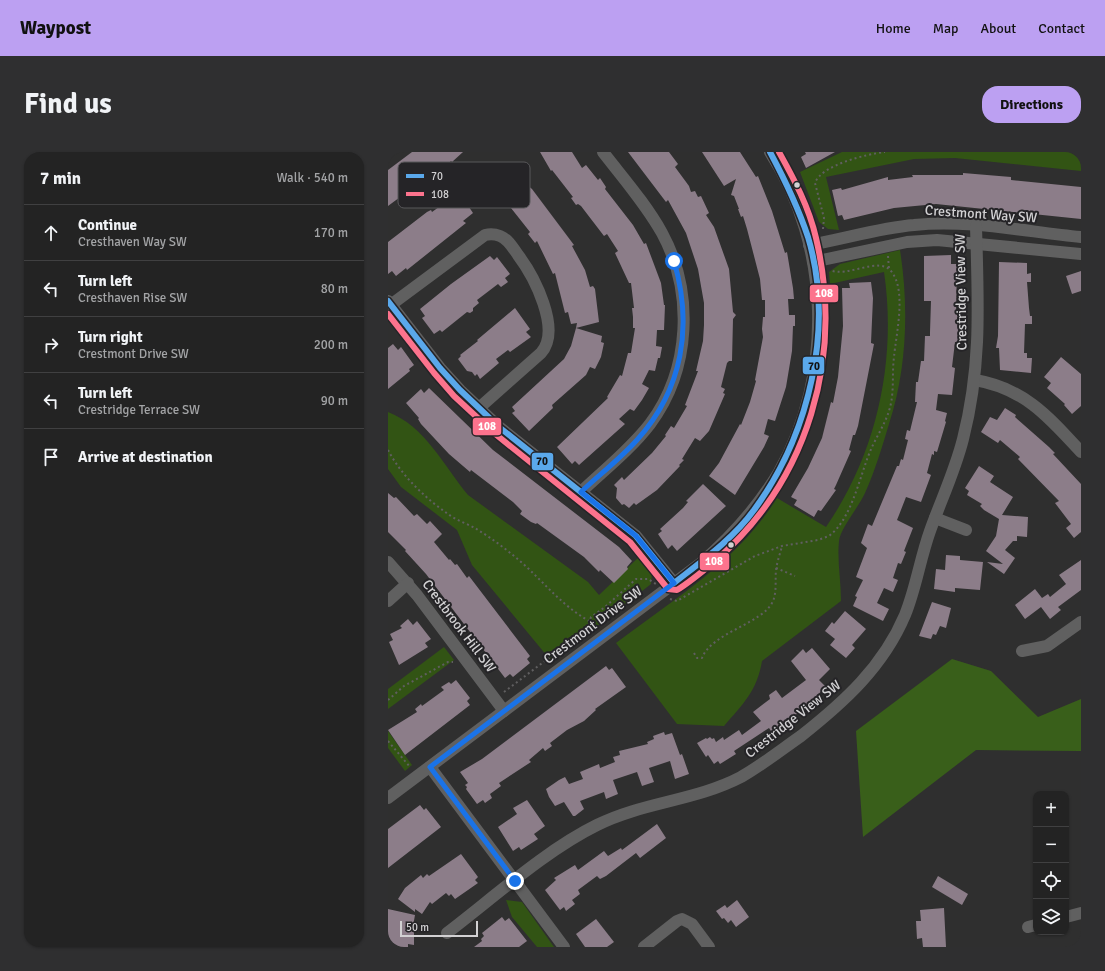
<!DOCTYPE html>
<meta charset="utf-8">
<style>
body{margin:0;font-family:Signika,sans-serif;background:#2f2f30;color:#f1f3f6}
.controls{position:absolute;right:12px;bottom:12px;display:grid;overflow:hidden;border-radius:8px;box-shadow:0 1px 3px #0004}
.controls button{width:36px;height:36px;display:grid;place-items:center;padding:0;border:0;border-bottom:1px solid #404041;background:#232323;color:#f1f3f6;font:20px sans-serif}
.scale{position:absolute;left:12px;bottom:10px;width:78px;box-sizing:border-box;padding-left:4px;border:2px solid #d2d1d3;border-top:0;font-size:11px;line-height:14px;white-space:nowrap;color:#d2d1d3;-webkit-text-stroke:3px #252427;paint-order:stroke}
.stop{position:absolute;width:12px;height:12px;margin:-9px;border:3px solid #1a73e8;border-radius:50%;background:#fff}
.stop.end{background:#1a73e8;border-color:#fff;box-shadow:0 1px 4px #0008}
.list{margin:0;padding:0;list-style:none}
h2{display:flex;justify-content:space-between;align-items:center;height:52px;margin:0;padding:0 16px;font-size:17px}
h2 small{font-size:13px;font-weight:400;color:#a3a4a6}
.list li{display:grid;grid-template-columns:26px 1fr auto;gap:12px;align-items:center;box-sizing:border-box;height:56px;padding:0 16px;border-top:1px solid #404041}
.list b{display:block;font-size:15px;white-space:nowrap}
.list p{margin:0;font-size:13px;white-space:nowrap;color:#a3a4a6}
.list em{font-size:13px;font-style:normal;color:#a3a4a6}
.icon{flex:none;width:22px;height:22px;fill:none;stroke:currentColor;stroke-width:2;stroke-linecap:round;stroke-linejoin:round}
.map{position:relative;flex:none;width:693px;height:795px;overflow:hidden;border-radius:16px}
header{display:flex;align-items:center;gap:24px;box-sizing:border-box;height:56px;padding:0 20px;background:#bca0f2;color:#111}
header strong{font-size:19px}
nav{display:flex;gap:22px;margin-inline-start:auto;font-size:14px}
.intro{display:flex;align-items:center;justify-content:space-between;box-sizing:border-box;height:96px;padding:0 24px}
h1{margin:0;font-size:28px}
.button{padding:10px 18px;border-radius:16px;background:#bca0f2;color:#111;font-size:14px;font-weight:700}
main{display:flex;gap:24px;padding:0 24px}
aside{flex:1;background:#232323;border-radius:16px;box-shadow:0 1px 3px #0004}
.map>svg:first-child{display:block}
.green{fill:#325414}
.forest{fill:#395f1a}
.building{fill:#8c7d89}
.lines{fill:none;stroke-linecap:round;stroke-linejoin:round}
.path{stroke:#605f60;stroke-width:2;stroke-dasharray:2 3;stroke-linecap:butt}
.minor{stroke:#606060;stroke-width:12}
.bus-1-casing{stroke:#252427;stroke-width:9}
.bus-2-casing{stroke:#252427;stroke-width:9}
.bus-1{stroke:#5aa8eb;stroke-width:6}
.bus-2{stroke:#fc738d;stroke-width:6}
.route{stroke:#1a73e8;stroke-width:5}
.bus-dot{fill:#d2d1d3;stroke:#252427;stroke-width:1.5}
.labels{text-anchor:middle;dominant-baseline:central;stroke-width:4;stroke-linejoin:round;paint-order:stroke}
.street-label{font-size:14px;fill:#d2d1d3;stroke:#252427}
.key{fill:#252427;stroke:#59585b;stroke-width:1}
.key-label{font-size:11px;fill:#d2d1d3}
.line-badge{stroke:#252427;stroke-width:1.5}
.badge-label{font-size:11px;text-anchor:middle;font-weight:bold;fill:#fff}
.pale-badge-label{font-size:11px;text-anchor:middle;font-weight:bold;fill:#111}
</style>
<header>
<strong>Waypost</strong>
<nav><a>Home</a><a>Map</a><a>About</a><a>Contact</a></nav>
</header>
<div class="intro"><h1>Find us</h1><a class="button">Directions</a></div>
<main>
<aside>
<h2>7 min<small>Walk · 540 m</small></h2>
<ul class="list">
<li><svg class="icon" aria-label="ahead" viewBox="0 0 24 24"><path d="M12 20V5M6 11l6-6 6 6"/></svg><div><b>Continue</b><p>Cresthaven Way SW</p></div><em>170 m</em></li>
<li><svg class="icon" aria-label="left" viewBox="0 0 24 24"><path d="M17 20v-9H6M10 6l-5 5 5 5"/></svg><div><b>Turn left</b><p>Cresthaven Rise SW</p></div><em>80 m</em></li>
<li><svg class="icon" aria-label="right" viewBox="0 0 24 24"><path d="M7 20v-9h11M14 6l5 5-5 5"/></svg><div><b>Turn right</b><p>Crestmont Drive SW</p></div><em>200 m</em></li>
<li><svg class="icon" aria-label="left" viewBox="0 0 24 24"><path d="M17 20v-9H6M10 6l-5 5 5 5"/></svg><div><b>Turn left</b><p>Crestridge Terrace SW</p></div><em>90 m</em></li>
<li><svg class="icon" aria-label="arrive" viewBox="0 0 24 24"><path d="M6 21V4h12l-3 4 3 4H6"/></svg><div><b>Arrive at destination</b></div></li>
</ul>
</aside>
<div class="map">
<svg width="693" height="795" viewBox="0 0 693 795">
<rect width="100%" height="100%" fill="#2f2f2f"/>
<g class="green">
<polygon points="454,0 693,0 693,19 567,6 526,7 438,25 451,78 440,77 431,70 412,20"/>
<path d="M512 98C521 155 519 217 501 272 494 295 487 319 477 341 472 353 452 377 451 389 449 408 453 429 453 449L374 509C369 539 355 552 336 574L289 572 228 491C286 447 350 409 389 346L438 375C489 301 509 208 496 120L442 132 441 120 452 112Z"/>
<path d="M0 260C37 274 56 314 80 343L200 430 211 443 251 405 264 420 263 432 164 510 84 413 69 378 13 335 0 317Z"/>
<polygon points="56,495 66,508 0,557 0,537"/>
<polygon points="0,579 24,613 17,619 0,596"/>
<polygon points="118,748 134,750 166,795 149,795 124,765"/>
</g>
<polygon class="forest" points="564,507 603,519 650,565 693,547 693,599 588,598 475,685 468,579"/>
<g class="building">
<polygon points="24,0 75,0 64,10 63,9 60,12 58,10 39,24 42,27 35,32 34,30 27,34 0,54 0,18"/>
<polygon points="152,0 184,0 194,16 198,13 210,28 212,26 218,35 217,37 245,73 256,92 258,91 273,131 276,153 277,153 276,178 269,178 268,194 274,195 272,206 270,206 267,219 261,218 254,232 261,236 254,248 246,259 242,257 231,267 237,272 191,313 187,309 184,312 169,295 220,246 219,245 232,223 234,224 240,201 243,201 247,176 245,176 245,165 244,156 246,156 243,131 241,131 227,101 230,99 219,82 216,84 193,54 190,52 188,53 183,46 185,45 164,18 163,19"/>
<polygon points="240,0 281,0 290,12 287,15 301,34 303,40 307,39 310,45 313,44 321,61 318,63 326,75 341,117 345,160 348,163 345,167 344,209 341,209 339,211 333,235 337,237 335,241 337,242 321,279 312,289 307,286 294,307 296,308 291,313 292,314 269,338 248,353 246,351 241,356 236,352 234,353 228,346 229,336 226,333 234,325 236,328 264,301 278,284 277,283 283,274 286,276 299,254 297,253 310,219 308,219 315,189 316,173 316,151 310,117 298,81 280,48 278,50"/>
<polygon points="314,0 352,0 368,25 370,24 384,59 397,101 399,100 405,136 406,147 400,147 401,163 407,163 407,174 405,174 404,199 398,235 387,269 380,267 376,282 381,284 376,295 347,343 321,324 331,311 352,272 353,273 362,250 368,229 367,228 375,185 374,177 375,165 377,165 377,148 374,148 372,127 359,77 355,64 353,65 350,57 351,57 346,44 343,43 348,27 336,34"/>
<polygon points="417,0 447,0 418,16 413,5 418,2"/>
<polygon points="90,20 116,21 116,23 123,23 122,49 139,33 144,37 186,93 184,94 197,118 202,135 205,134 207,137 211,170 188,176 189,171 183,172 180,160 177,161 167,121 165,122 149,89 147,91 140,82 142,80 119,51 103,51 104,53 81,55 85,61 75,69 78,71 19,118 18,116 8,124 4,119 0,122 0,90 39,60 43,58 44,60 62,47 61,45 70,35 85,38 84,24 91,24"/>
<polygon points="575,21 623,25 623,28 693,35 693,67 548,52 506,56 456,68 454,63 450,64 444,38 453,36 454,38 500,25 500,28 525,25 524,23 575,23"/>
<polygon points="563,103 563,112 569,112 568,161 571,161 570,190 567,190 564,215 567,216 564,243 550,242 548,258 559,261 557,269 558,270 549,300 546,299 546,303 544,302 539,321 543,323 533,350 518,345 511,363 509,368 525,376 516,399 518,400 513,412 510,411 505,426 510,428 505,440 496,436 489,451 501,457 495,469 465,454 469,445 467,444 475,428 468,425 479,396 473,391 480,372 484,374 509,314 511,314 513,307 515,308 520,288 517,287 519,278 522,279 529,250 527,250 528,230 530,230 533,209 536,209 537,184 542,184 542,180 543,149 536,149 536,104"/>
<polygon points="102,104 106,108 109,105 122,122 117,126 120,130 113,135 110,132 89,148 91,151 85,156 85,159 82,161 79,160 54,180 52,178 46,182 34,166 37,164 32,157 63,132"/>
<polygon points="611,110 639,111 639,122 643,121 643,130 639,130 641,156 642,164 644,164 644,172 637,172 636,201 639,201 639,206 644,206 643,221 612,218 611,196 608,196 610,184"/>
<polygon points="693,119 693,139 684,142 678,124"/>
<polygon points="483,130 485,146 483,191 486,192 470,274 467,283 465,283 461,298 463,299 448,333 446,337 448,338 433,359 430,358 426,365 406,353 409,348 403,345 420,316 434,286 443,250 445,251 450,225 455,174 454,136 462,136 461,131"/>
<polygon points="127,156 142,177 138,180 143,185 122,200 120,198 108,207 111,211 92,227 89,222 87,224 84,220 79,219 70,207 73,204 72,203 90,189 89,188"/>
<polygon points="188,176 214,184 213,190 216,191 213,205 207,217 202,215 198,223 164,253 165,256 141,279 124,261 127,259 124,255 176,207 183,194"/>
<polygon points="5,192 10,198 13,195 26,213 21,217 22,219 0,237 0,196"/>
<polygon points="673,205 693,222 693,254 684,262 676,253 677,252 659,236 663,231 656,225"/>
<polygon points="41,236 105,298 231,395 244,409 239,415 240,417 226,431 212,418 211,420 196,405 149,371 148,372 143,370 132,362 134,359 125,350 83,318 82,320 61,302 33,272 30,267 31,266 18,251 33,237 36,241"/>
<polygon points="617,256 628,263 627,265 661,295 667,301 665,302 693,332 693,380 686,386 678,376 683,372 667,351 671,349 630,307 632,305 612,288 610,291 593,280 602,265 609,268"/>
<polygon points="591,314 606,324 602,330 625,345 614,363 640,365 639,385 629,384 629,389 625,389 617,398 627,406 616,422 599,410 615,412 598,399 608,384 611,367 596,358 592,354 594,352 579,343 581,339 577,336"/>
<polygon points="315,332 338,354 289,399 284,393 280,397 270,382 274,379 272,377 295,356 300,350 298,349"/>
<polygon points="0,341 6,346 8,345 26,364 29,362 39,372 42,369 54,382 46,390 61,408 62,407 67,413 69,412 79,426 81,424 142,504 139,507 142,511 125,525 122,522 117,526 38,422 17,399 18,398 0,380"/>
<polygon points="558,403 572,404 572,408 595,410 592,438 567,436 567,440 546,437 548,417 557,418"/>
<polygon points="693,408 693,438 670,455 673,458 662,467 653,455 637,467 627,453 647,437 654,446 660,442 662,445 678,432 671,423"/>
<polygon points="544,450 563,456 558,476 552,474 548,483 545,482 543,487 531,484"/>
<polygon points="457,459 478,477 464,493 467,496 458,506 442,493 447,487 437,479 444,470 446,472"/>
<polygon points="20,467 25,473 29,469 43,487 37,491 40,495 11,513 1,490 5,488 2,482 14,476 12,474"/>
<polygon points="424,496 442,517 431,528 438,535 390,579 388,576 383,579 381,576 346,599 348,602 332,612 330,609 326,612 320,603 318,605 309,591 318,586 319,587 322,585 324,587 326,586 328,590 335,585 336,588 351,578 354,583 373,569 365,560 382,547 381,543 388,538 394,546 418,528 403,509 415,497 418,501"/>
<polygon points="218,514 221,518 224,516 238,535 207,557 208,558 196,569 179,578 162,591 164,594 157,599 155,596 141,608 143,610 111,631 113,634 102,642 104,646 97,651 95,648 89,652 78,637 79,635 77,633 80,631 72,620 94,607"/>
<polygon points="68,528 82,546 79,549 82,553 17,603 0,578 29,560 27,557 33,552 34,554 56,538 53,535 61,530 63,532"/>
<polygon points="276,580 277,583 284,581 292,603 294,602 301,622 287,627 282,609 261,616 266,630 254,634 249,620 225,628 230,642 218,647 216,640 192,649 196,657 187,664 185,664 176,650 167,654 161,645 158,637 171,628 177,625 181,632 195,627 192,620 211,612 212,616 227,610 225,605 232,603 231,599 260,592 259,590 266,587 265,584"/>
<polygon points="139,648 157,674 146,682 150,687 133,698 131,695 125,699 110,675 129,662 125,656"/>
<polygon points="32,653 36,658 38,656 53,675 0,716 0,677"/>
<polygon points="269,672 278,686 252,706 248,701 218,724 212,727 209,724 190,738 192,742 184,748 187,752 178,759 176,755 172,758 157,738 168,728 166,726 187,713 190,718 216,699 220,704 233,696 234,698"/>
<polygon points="73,702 90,725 87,728 90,731 80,738 67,747 63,742 61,744 58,741 44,752 42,750 34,762 27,757 27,760 10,747 17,736 33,723 35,726 39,722 41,724"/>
<polygon points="550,724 580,742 574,753 544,735"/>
<polygon points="349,748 361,765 348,775 343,768 340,771 336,766 334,767 328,759 337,753 339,756"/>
<polygon points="556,756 558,795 535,795 534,786 529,787 528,769 533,769 532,758"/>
<polygon points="0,757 27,763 24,780 26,780 26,793 20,792 20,795 0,795"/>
<polygon points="114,765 117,769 121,766 139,789 131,795 86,795 94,789 93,787 96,784 94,781"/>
<polygon points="208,767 226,790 219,795 197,795 188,782"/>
</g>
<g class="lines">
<g class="path">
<path d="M435 77 436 66 427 31C433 13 479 2 497 0"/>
<polyline points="500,104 501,117"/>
<path d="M0 298C13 323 37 346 60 362 69 369 81 372 90 378 105 387 119 398 132 409 156 430 173 453 201 469"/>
<polyline points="388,416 407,424"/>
<path d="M282 447 289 449 367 404 394 394 430 388 441 384C465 366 472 321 484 295 491 280 500 267 503 251 506 236 504 220 506 205 508 182 519 138 503 119 491 104 459 126 442 118"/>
<path d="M306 501 309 506H314C324 480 375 472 385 449 389 440 387 427 388 418 389 410 392 402 394 394"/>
<polyline points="116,540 199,477 203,465 217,455 248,427 260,427 268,432"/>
<polyline points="0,548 16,534 60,510 65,510"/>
<polyline points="0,589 22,615"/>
</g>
<g class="minor">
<path d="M421 93C456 87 491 76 526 73 580 67 639 80 693 85"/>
<polyline points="425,110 519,90 549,88 693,102"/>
<polyline points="0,149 52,216 72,238 111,275 248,384 286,431"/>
<path d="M0 155 97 83C101 82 107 82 112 84 120 87 125 96 130 103 146 124 174 178 153 201L91 256"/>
<path d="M587 228C636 236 661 265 693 300"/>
<path d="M193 340C216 318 242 298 262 272 303 217 306 140 274 81 258 52 235 26 215 0"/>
<polyline points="547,366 578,378"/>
<polyline points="0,410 29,443 116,559"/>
<polyline points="0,449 20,431"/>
<polyline points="634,499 659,494 693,470"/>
<polyline points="42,615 176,795"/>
<path d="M0 646 313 411C344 384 370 355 391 320 446 223 443 94 382 0"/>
<polyline points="678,765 693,761"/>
<polyline points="640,775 648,773"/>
<path d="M59 781C105 746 158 698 209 673 255 650 307 649 353 625 374 613 393 598 413 584 456 550 495 515 517 463 528 436 532 407 542 379 553 348 567 319 575 287 594 213 590 149 588 74"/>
<polyline points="256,795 289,769 294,767 304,772 321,795"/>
</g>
<defs>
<path id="bus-1" d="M0 149 52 216 72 238 111 275 248 384 286 431C314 409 345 387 366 358 421 283 447 176 420 85 410 55 397 28 382 0"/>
<path id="bus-2" d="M0 162 46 221 66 244 106 281 242 390 280 437 289 438C302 430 315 419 327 409 421 328 456 205 428 86 421 55 406 27 391 0"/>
</defs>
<use href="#bus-1" class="bus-1-casing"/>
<use href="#bus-2" class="bus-2-casing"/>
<use href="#bus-1" class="bus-1"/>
<use href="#bus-2" class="bus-2"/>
</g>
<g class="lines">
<path class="route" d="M127 729 42 615 286 431 248 384 193 340C211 323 232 307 249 288 295 237 305 174 286 109"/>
</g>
<g class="bus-dot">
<circle cx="409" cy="33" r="3.5"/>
<circle cx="343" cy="393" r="3.5"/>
</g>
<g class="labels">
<g class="street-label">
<text transform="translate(593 62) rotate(4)">Crestmont Way SW</text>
<text transform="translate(573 140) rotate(-91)">Crestridge View SW</text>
<text transform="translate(205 473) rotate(-37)">Crestmont Drive SW</text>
<text transform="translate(71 474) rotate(53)">Crestbrook Hill SW</text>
<text transform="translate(405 567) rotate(-38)">Crestridge View SW</text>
</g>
</g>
<rect x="10" y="10" width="132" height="46" rx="6" class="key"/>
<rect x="18" y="22" width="18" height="4" fill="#5aa8eb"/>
<rect x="18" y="40" width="18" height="4" fill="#fc738d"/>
<g class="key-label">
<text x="43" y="28">70</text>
<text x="43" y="46">108</text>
</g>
<g class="line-badge">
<rect x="421" y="132" width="30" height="19" rx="4" fill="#fc738d"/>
<rect x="414" y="204" width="23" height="19" rx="4" fill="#5aa8eb"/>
<rect x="84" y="265" width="30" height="19" rx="4" fill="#fc738d"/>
<rect x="143" y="300" width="23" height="19" rx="4" fill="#5aa8eb"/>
<rect x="311" y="400" width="31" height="19" rx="4" fill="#fc738d"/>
</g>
<g class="badge-label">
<text x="436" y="145">108</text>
<text x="99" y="278">108</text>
<text x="326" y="413">108</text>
</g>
<g class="pale-badge-label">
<text x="426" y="218">70</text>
<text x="154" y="313">70</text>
</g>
</svg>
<div class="controls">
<button>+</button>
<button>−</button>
<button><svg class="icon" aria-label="locate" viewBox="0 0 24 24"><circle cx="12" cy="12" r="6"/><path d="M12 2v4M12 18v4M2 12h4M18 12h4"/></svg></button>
<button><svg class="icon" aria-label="layers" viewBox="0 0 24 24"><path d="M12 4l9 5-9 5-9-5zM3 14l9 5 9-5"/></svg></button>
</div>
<div class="scale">50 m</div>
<div class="stop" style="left:286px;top:109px"></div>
<div class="stop end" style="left:127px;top:729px"></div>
</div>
</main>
